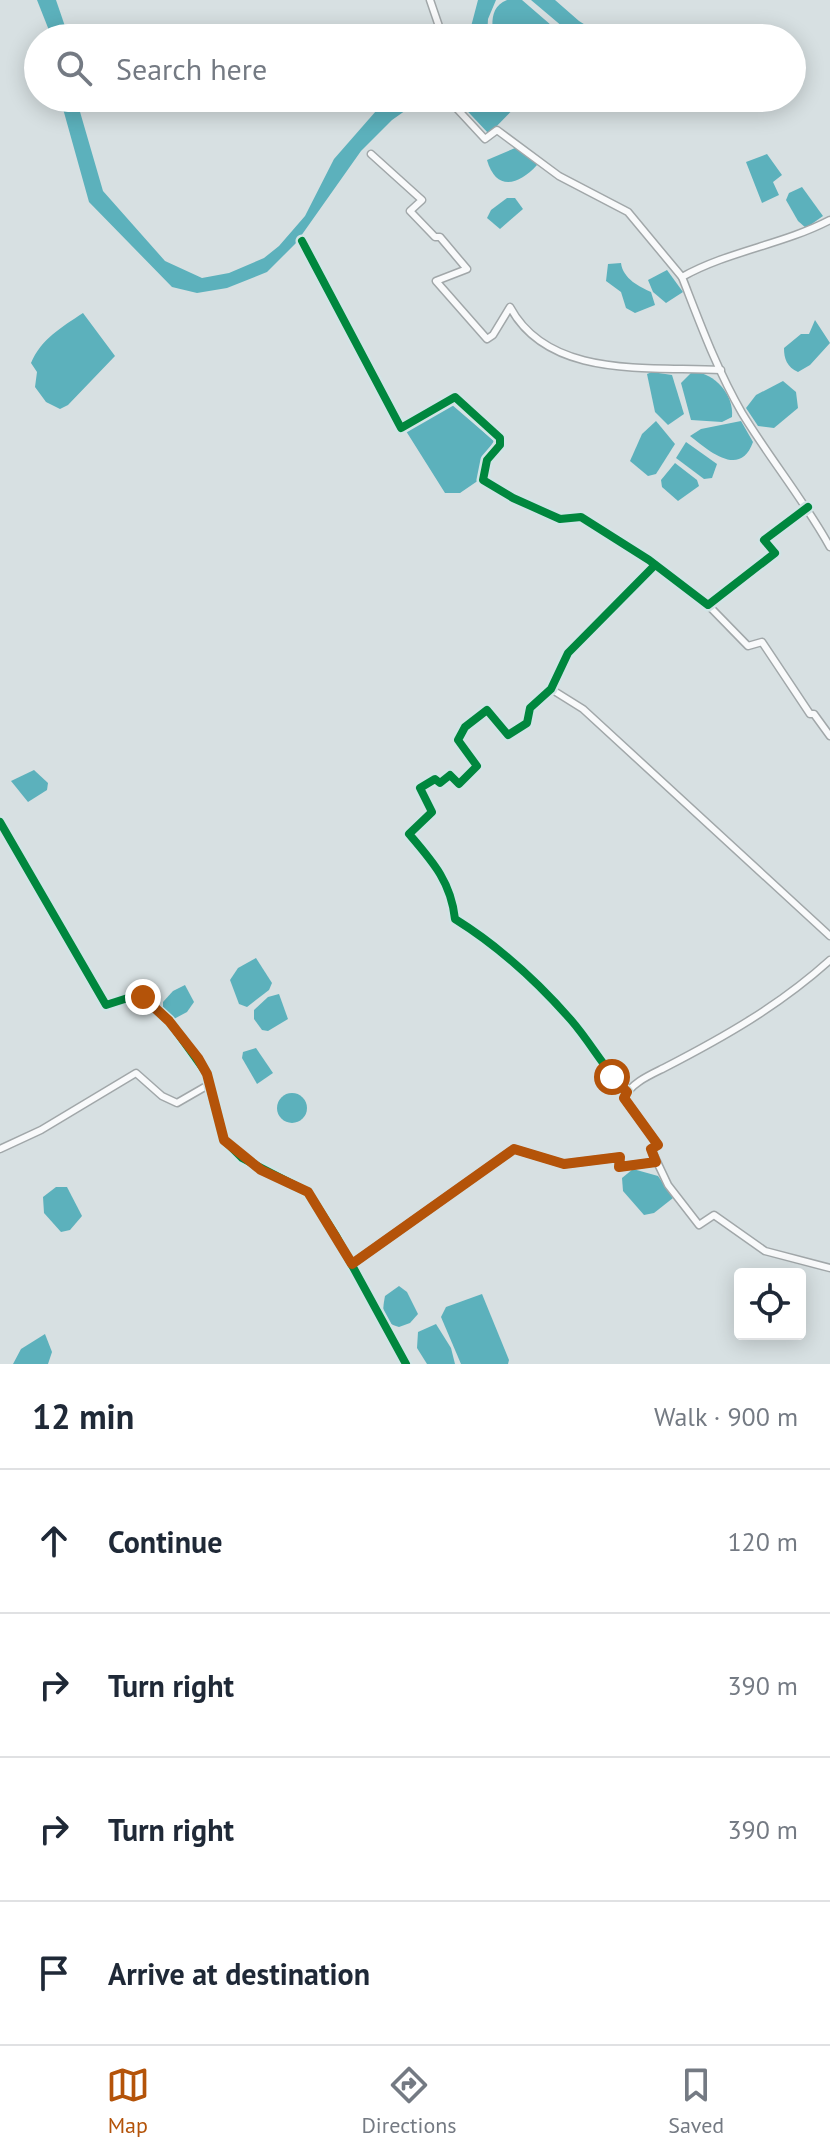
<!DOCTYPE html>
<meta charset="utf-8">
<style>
body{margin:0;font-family:"PT Sans",sans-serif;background:#f2f2f3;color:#1f2937}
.controls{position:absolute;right:24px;bottom:24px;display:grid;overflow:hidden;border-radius:8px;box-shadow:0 4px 20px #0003}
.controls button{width:72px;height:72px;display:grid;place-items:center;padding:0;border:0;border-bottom:2px solid #e0e1e3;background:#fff;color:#1f2937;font:40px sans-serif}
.stop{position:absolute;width:24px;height:24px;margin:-18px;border:6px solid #b45309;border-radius:50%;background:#fff}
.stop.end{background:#b45309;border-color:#fff;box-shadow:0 2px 8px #0008}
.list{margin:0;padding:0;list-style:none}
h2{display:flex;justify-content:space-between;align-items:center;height:104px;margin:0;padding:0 32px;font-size:34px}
h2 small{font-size:26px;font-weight:400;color:#747a83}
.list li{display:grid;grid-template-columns:52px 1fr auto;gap:24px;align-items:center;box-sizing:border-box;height:144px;padding:0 32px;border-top:2px solid #e0e1e3}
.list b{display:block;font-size:30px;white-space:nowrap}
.list em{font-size:26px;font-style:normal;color:#747a83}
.icon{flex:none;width:44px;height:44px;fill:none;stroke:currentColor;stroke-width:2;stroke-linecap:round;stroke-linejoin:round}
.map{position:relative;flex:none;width:830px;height:1364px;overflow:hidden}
.search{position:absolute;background:#fff;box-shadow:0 4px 20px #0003;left:24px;right:24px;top:24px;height:88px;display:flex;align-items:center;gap:20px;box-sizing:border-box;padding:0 28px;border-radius:44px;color:#747a83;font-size:30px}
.sheet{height:680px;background:#fff}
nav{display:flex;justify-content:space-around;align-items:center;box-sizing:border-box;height:112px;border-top:2px solid #e0e1e3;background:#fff;font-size:22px;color:#747a83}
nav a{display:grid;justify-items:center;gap:4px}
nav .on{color:#b45309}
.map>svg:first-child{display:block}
.water{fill:#5cb1bc}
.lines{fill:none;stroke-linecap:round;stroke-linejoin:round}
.minor-casing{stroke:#a1a7a9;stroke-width:9}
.minor{stroke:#f9fafb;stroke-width:6}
.cycleway-casing{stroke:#d2e4e6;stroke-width:13}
.cycleway{stroke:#00873e;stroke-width:8}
.route{stroke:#b45309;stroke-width:10}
</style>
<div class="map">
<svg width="830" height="1364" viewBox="0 0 830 1364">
<rect width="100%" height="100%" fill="#d7e0e2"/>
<g class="water">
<polygon points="37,0 56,0 69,38 52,38"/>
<polygon points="478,0 496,0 488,19 487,38 468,38"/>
<path d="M507 0H522L566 38H493C492 22 490 7 507 0Z"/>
<polygon points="531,0 555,0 579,21 606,38 576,38"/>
<polygon points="60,98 76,98 103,191 165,261 202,278 229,273 264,258 279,246 305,216 334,159 376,111 399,98 437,98 409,108 392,120 361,151 296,243 267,272 227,288 197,293 172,287 89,202"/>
<polygon points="455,98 524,98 489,134"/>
<path d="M515 148H521L537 165C519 185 496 192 487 160Z"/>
<polygon points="767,154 782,175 773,182 779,195 762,203 746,162"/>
<polygon points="802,187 823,216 806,228 798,221 786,200 789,193"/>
<polygon points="507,198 515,198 523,209 500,229 487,218 491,210"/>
<path d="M621 263C623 279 640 287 651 292L655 305 635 313 626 308 621 292 606 281 608 264Z"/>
<polygon points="667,270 683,292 666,303 653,292 648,280"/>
<path d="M83 313 115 356 68 405 60 409 46 402 35 387 37 372 31 363C41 339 62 327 83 313Z"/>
<path d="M815 320 830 343 810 365 798 372C787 367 784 359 784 348L801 334H809Z"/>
<path d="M693 371C715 374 734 394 732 417L722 422 691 420 681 383Z"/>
<polygon points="652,372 672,375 684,414 668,425 655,412 647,374"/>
<polygon points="783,381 796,392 798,408 774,428 758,426 746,408 756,395"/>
<polygon points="451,404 494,441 483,459 479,480 460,493 445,493 406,431"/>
<polygon points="656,421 675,444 656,474 648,476 630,461 642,434"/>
<path d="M741 421 753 442C740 479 708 450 690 436L701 429Z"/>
<polygon points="686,442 717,464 712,478 704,479 676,458"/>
<polygon points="675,463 697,480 699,486 678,501 662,487 661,480"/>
<polygon points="34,770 48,783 47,790 28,802 11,781"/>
<polygon points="256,958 272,983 269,990 247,1007 239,1004 230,980 238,968"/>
<polygon points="185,985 194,1002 187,1012 172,1020 163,1010 163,1002 173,991"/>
<polygon points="279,994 288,1019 268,1031 262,1030 254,1019 254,1010 268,997"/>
<polygon points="256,1048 273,1073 257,1084 242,1058 243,1052"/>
<circle cx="292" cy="1108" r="15"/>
<polygon points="633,1169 658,1176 673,1198 654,1213 644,1215 623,1191 622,1178"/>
<polygon points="56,1187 67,1187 82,1216 70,1230 61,1232 44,1213 43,1197"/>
<path d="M399 1286 407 1292 418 1314 410 1323 399 1327C381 1322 382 1312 385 1296Z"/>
<polygon points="482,1294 509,1360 508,1364 461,1364 441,1317 446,1307"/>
<polygon points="436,1324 451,1348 455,1364 427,1364 417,1348 418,1332"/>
<polygon points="45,1334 52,1352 48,1364 13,1364 21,1349"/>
</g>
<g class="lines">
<defs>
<g id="minor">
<polyline points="430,0 443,38"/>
<polyline points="448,99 485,139 497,130 559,176 628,212 682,277"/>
<path d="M371 154 422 200 410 211 435 237H440L467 269 436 281 487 339 493 335 510 307C549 380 651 366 721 370"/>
<path d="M830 220C782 245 728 251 682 277 700 323 717 370 742 413 770 459 804 500 830 547"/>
<polyline points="302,241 401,428 455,397 500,438 500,445 487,460 483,480 513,498 560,519 581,517 649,560 708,605 775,553 764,540 808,507"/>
<polyline points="708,605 748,646 762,642 810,714 814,714 830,736"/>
<polyline points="551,689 583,709 830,936"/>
<polyline points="0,822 106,1005 134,996 143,997 169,1021 207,1074 224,1140 242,1158 308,1192 336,1236 406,1364"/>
<path d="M830 960C779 1006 724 1037 664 1068 650 1075 631 1083 624 1098L658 1145 651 1149 668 1185 699 1225 714 1215 765 1251 830 1268"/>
<path d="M627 1092C605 1070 591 1043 571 1020 536 980 500 947 455 919 451 882 433 862 409 834L432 812 420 788 435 779 440 783 450 775 459 784 477 766 458 740 465 727 487 710 508 735 527 723 530 708 551 689 568 653 655 565"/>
<polyline points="0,1149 41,1130 136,1073 162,1096 177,1103 210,1084"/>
<polyline points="352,1264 514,1149 564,1164 620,1157 619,1167 656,1162"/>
</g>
</defs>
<use href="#minor" class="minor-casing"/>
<use href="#minor" class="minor"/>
<defs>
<g id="cycleway">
<polyline points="302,241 401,428 455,397 500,438 500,445 487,460 483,480 513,498 560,519 581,517 649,560 708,605 775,553 764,540 808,507"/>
<polyline points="0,822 106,1005 134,996 143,997 169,1021 207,1074 224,1140 242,1158 308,1192 336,1236 406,1364"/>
<path d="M627 1092C605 1070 591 1043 571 1020 536 980 500 947 455 919 451 882 433 862 409 834L432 812 420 788 435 779 440 783 450 775 459 784 477 766 458 740 465 727 487 710 508 735 527 723 530 708 551 689 568 653 655 565"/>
</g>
</defs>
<use href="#cycleway" class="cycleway-casing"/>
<use href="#cycleway" class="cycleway"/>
</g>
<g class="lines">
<polyline class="route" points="143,997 169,1021 198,1058 207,1074 224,1140 261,1170 308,1192 352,1264 514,1149 564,1164 620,1157 619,1167 656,1162 651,1149 658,1145 624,1098 627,1092 612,1077"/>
</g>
</svg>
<div class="controls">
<button><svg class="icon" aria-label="locate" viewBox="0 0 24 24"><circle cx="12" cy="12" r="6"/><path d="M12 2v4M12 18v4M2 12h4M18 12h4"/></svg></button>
</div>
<div class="stop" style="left:612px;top:1077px"></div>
<div class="stop end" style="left:143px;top:997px"></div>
<div class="search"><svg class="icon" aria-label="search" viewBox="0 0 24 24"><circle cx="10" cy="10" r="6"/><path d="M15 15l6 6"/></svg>Search here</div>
</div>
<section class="sheet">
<h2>12 min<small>Walk · 900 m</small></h2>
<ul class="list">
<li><svg class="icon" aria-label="ahead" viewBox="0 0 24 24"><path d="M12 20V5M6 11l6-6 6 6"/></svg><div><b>Continue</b></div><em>120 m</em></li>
<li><svg class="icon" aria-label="right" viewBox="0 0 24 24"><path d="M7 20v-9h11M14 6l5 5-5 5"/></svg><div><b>Turn right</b></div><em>390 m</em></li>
<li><svg class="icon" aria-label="right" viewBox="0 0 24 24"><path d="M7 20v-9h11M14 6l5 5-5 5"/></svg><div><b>Turn right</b></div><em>390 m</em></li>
<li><svg class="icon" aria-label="arrive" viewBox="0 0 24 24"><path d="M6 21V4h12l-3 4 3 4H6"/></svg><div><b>Arrive at destination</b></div></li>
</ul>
</section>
<nav>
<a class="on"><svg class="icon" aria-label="map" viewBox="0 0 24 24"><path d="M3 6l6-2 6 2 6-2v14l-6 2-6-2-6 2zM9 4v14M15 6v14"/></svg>Map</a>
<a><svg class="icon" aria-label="directions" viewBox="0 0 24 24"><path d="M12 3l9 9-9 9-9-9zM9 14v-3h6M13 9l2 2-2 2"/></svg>Directions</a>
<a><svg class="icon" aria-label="saved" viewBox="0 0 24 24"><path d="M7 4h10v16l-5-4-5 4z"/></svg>Saved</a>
</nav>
